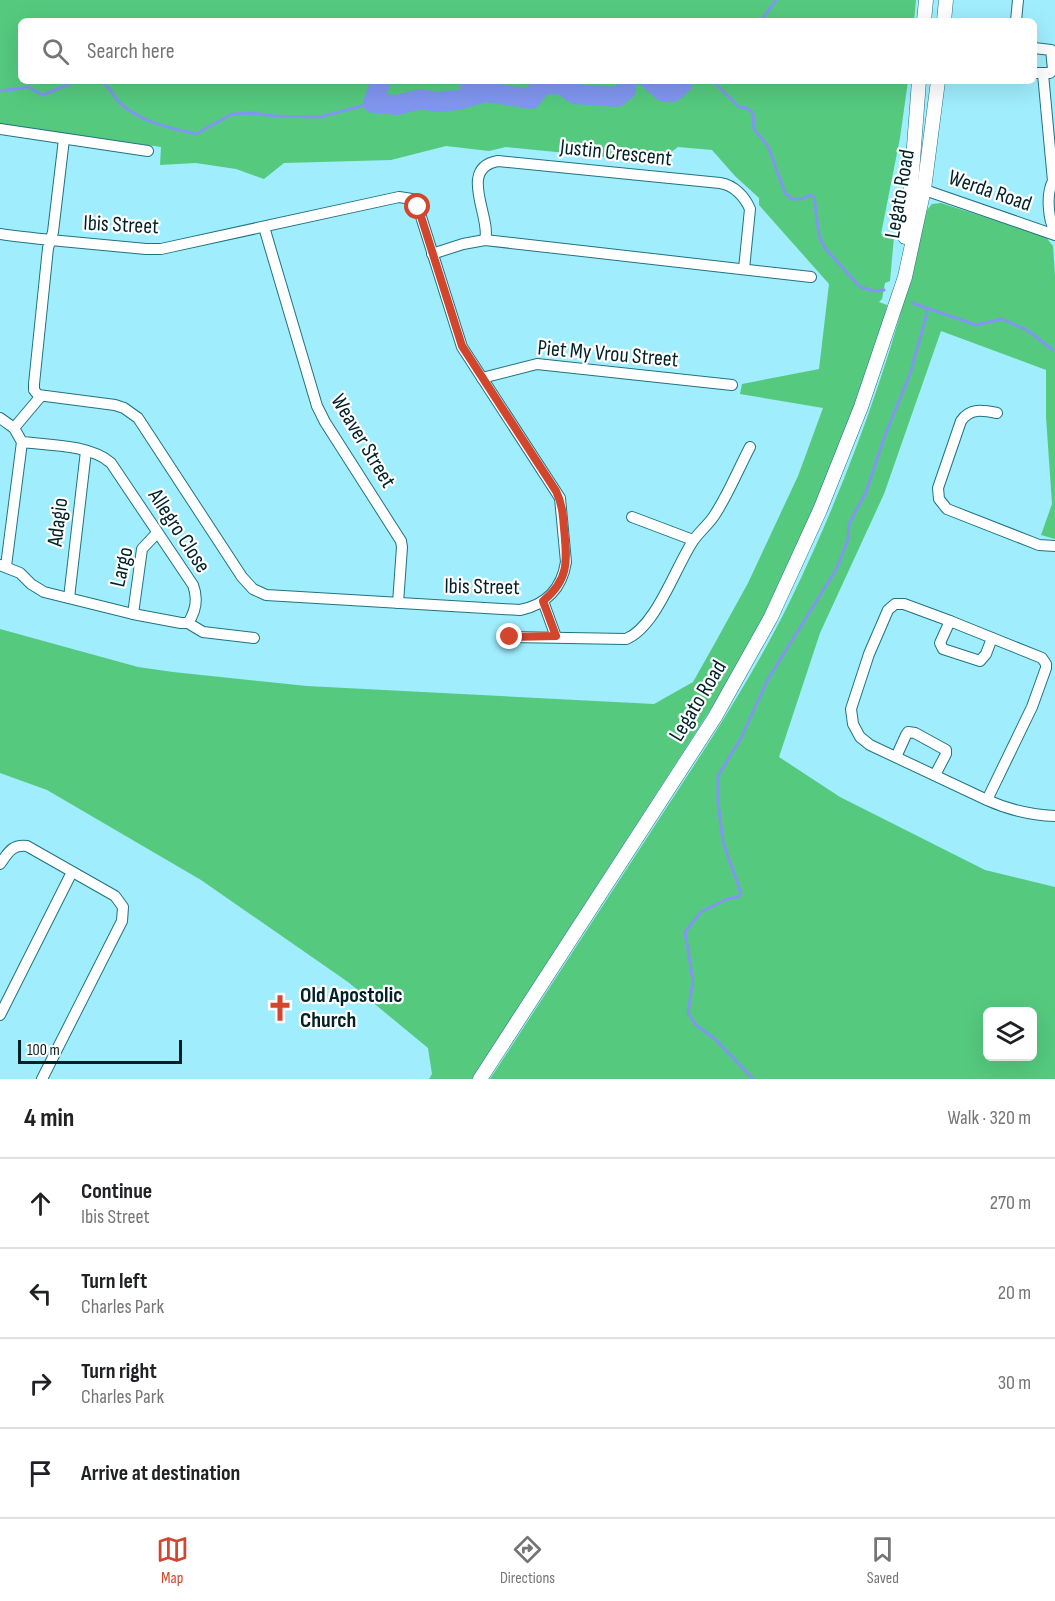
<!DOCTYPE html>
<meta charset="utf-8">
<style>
body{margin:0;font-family:"Sofia Sans Condensed",sans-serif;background:#f2f2f2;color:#202124}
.controls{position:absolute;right:18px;bottom:18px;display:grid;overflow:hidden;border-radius:9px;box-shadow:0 6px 24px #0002}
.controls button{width:54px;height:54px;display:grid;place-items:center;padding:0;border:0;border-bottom:2px solid #e0e0e0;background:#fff;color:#202124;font:30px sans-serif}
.scale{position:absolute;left:18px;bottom:15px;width:164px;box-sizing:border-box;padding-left:6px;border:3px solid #002127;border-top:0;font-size:16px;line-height:21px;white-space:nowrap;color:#002127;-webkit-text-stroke:4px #fff;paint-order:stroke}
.stop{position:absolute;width:18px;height:18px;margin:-14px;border:4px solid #d1462d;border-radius:50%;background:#fff}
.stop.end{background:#d1462d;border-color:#fff;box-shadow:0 2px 6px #0008}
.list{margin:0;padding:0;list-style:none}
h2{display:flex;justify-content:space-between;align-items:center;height:78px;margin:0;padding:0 24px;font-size:26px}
h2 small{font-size:20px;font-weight:400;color:#757577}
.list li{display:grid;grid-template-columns:39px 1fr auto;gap:18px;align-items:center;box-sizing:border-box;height:90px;padding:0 24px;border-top:2px solid #e0e0e0}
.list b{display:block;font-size:22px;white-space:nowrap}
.list p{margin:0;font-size:20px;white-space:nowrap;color:#757577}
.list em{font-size:20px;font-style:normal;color:#757577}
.icon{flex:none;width:33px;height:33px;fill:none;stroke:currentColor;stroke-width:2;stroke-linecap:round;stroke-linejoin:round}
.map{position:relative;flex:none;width:1055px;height:1079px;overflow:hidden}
.search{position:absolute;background:#fff;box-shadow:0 6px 24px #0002;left:18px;right:18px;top:18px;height:66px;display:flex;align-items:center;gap:15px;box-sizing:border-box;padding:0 21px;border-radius:9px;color:#757577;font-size:22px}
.sheet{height:438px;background:#fff}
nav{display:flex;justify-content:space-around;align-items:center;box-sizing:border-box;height:84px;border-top:2px solid #e0e0e0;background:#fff;font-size:16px;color:#757577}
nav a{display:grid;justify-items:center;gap:3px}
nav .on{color:#d1462d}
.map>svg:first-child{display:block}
.green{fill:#55ca7e;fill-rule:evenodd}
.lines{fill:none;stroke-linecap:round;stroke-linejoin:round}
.stream{stroke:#8096f0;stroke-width:3}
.river{stroke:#8096f0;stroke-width:20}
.street-casing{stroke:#207382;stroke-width:12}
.secondary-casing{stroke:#207382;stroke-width:15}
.street{stroke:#fff;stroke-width:10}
.secondary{stroke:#fff;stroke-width:14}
.route{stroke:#d1462d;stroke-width:8}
.labels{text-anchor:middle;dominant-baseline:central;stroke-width:4.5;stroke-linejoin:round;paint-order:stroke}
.street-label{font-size:22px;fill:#002127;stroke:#fff}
.poi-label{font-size:22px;font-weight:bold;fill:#002127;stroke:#fff;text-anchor:start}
</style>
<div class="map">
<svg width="1055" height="1079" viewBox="0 0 1055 1079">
<rect width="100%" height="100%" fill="#9fedfd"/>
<g class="green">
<polygon points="0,0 916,0 914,21 21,21 21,81 908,81 900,138 881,234 894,237 890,281 885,283 882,299 879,302 887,305 882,327 841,447 783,580 750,643 716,701 472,1079 429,1079 432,1074 428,1048 348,982 201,880 47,790 0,773 0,629 138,667 173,672 307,686 654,704 693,682 715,643 748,583 798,476 823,408 740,394 742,384 819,369 829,284 759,205 759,198 735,176 712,150 678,147 658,162 506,147 489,151 446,146 391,160 284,163 264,179 236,169 196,163 160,165 161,147 0,124"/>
<path d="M941 203 1045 236 1053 246 1055 276V539L1041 535 1052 504 1046 417V370L941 331 884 494 820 633 779 757 840 797 985 870 1055 887V1079H490C545 995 599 911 654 827 702 753 752 679 791 599 851 475 897 345 927 210L932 204ZM988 1011H1032V1056H988Z"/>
</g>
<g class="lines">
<g class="stream">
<polyline points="761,21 776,0"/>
<path d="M101 81C112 88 113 98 122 105 144 123 170 128 196 134L232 114 253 113 275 116 320 117 373 103"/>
<polyline points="713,81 739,107 747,108 753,113 754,129 768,146 785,193 792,199 802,199 810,195 814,197 819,235 824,247 860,287 874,291 884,290"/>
<polyline points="0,91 28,87 43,95 76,81"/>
<polyline points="912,303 976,325 1002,319 1027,330 1053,350"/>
<polyline points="753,1079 715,1039 696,1025 688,1013 693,981 685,932 701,912 727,899 738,897 741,893 723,842 718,803 718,776 741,738 768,679 837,568 848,539 849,524 866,492 884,438 910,374 927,313 926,308"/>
</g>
<g class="river">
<polyline points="381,81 373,103 397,105 421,99 436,102 457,100 486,92"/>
<polyline points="468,81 486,92 531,99 542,85 561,84 575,94 617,97 626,90 627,81"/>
<polyline points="651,81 664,92 673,92 683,83 682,81"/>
</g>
<defs>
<g id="street">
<polyline points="1016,21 1018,0"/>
<polyline points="1034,48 1051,50 1053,69 1050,73 1034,73"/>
<path d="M1043 74 1053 181C1046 193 1048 219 1055 232"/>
<polyline points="0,129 148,151"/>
<polyline points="919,188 1055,235"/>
<polyline points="264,227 317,406 325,422 401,541 402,547 398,603"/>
<path d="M0 234C20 237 41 239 61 241L146 249H161L399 197 412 199 418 207 462 347 560 498 566 562C562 588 546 605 520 610L266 595 253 589 242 577 138 418 124 408 115 405 38 395 34 390V384L48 248 53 232 64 139"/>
<path d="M485 240C492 218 457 168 498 161L720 183C734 185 745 197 750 209L744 269"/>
<polyline points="432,254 463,244 485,240 811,277"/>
<polyline points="482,378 537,364 732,385"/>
<path d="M997 413C982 410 970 408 961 421L938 488 939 499 947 509 1039 545 1055 546"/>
<path d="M0 418 14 428 22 442C49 445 91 445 111 463L193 585C198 598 196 611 188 623H181L133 614 44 592 31 584 20 573 0 565"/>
<polyline points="14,428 41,396"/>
<polyline points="632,517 693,540"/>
<polyline points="6,566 22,442"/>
<polyline points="69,598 86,451"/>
<polyline points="543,601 556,637"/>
<polyline points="133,614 142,549 157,533"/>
<polyline points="950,621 940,643 943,649 980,661 986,654 992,638"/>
<polyline points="188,623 203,632 254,638"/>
<path d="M510 637 626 639C656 627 675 568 693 541 699 532 708 525 714 516 728 495 738 470 750 447"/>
<polyline points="896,757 906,735 908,732 915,733 946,750 946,754 935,775"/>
<path d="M987 800 1032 707 1046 668V664L1042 658 950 621 904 604H895L888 610 869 654 851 709 853 724 860 737 870 745 987 800C1009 810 1031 815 1055 816"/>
<path d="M0 864C8 853 12 844 27 846L115 896 123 907 122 921 42 1079"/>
<polyline points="0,1015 72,872"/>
</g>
<g id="secondary">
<polyline points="924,21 926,0"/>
<polyline points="944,21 946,0"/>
<polyline points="905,237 911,186 919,81"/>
<polyline points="480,1079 715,717 771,617 820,510 861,407 905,277 924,189 938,81"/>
</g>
</defs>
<use href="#street" class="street-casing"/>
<use href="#secondary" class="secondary-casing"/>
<use href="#street" class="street"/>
<use href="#secondary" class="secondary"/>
</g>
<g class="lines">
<path class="route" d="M418 207 462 346 556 491C562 503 563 515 564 528 567 560 570 579 543 601L556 636 510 637"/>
</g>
<defs>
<symbol id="church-bare" viewBox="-9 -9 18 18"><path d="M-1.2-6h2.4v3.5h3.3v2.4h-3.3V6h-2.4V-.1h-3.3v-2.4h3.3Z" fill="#d1462d" stroke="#fff" stroke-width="2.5" paint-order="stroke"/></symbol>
</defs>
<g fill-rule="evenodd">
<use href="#church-bare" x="261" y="989" width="38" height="38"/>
</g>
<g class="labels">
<g class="street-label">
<text transform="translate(616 153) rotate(6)">Justin Crescent</text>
<text transform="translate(990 191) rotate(19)">Werda Road</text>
<text transform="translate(900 194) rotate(-80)">Legato Road</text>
<text transform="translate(121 225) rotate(3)">Ibis Street</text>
<text transform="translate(608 354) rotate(5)">Piet My Vrou Street</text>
<text transform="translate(363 441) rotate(59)">Weaver Street</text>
<text transform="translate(58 522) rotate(-83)">Adagio</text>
<text transform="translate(179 531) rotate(57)">Allegro Close</text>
<text transform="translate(122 567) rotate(-77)">Largo</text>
<text transform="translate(482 587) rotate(1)">Ibis Street</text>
<text transform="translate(698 701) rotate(-59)">Legato Road</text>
</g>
<g class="poi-label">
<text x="300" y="995">Old Apostolic<tspan x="300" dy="25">Church</tspan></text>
</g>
</g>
</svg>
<div class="controls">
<button><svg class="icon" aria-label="layers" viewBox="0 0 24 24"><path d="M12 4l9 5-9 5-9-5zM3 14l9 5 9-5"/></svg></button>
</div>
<div class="scale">100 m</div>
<div class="stop" style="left:418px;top:207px"></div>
<div class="stop end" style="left:510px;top:637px"></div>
<div class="search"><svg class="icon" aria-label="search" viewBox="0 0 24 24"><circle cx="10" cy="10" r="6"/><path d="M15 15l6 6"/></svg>Search here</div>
</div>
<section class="sheet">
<h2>4 min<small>Walk · 320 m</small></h2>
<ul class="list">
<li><svg class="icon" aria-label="ahead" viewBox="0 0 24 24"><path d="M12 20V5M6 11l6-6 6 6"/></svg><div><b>Continue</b><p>Ibis Street</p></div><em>270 m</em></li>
<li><svg class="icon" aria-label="left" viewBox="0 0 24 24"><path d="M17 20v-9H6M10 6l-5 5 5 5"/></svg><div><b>Turn left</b><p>Charles Park</p></div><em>20 m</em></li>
<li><svg class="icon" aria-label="right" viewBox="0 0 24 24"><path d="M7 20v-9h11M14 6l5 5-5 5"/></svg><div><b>Turn right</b><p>Charles Park</p></div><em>30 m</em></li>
<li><svg class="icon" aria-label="arrive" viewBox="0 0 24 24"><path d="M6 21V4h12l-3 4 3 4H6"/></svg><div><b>Arrive at destination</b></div></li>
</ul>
</section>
<nav>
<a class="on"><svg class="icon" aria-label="map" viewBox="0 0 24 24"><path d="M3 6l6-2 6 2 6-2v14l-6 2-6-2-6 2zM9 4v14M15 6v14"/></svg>Map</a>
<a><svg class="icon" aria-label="directions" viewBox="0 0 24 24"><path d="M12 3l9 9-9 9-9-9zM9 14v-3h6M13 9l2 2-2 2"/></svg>Directions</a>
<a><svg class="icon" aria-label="saved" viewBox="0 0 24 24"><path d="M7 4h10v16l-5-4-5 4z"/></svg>Saved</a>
</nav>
